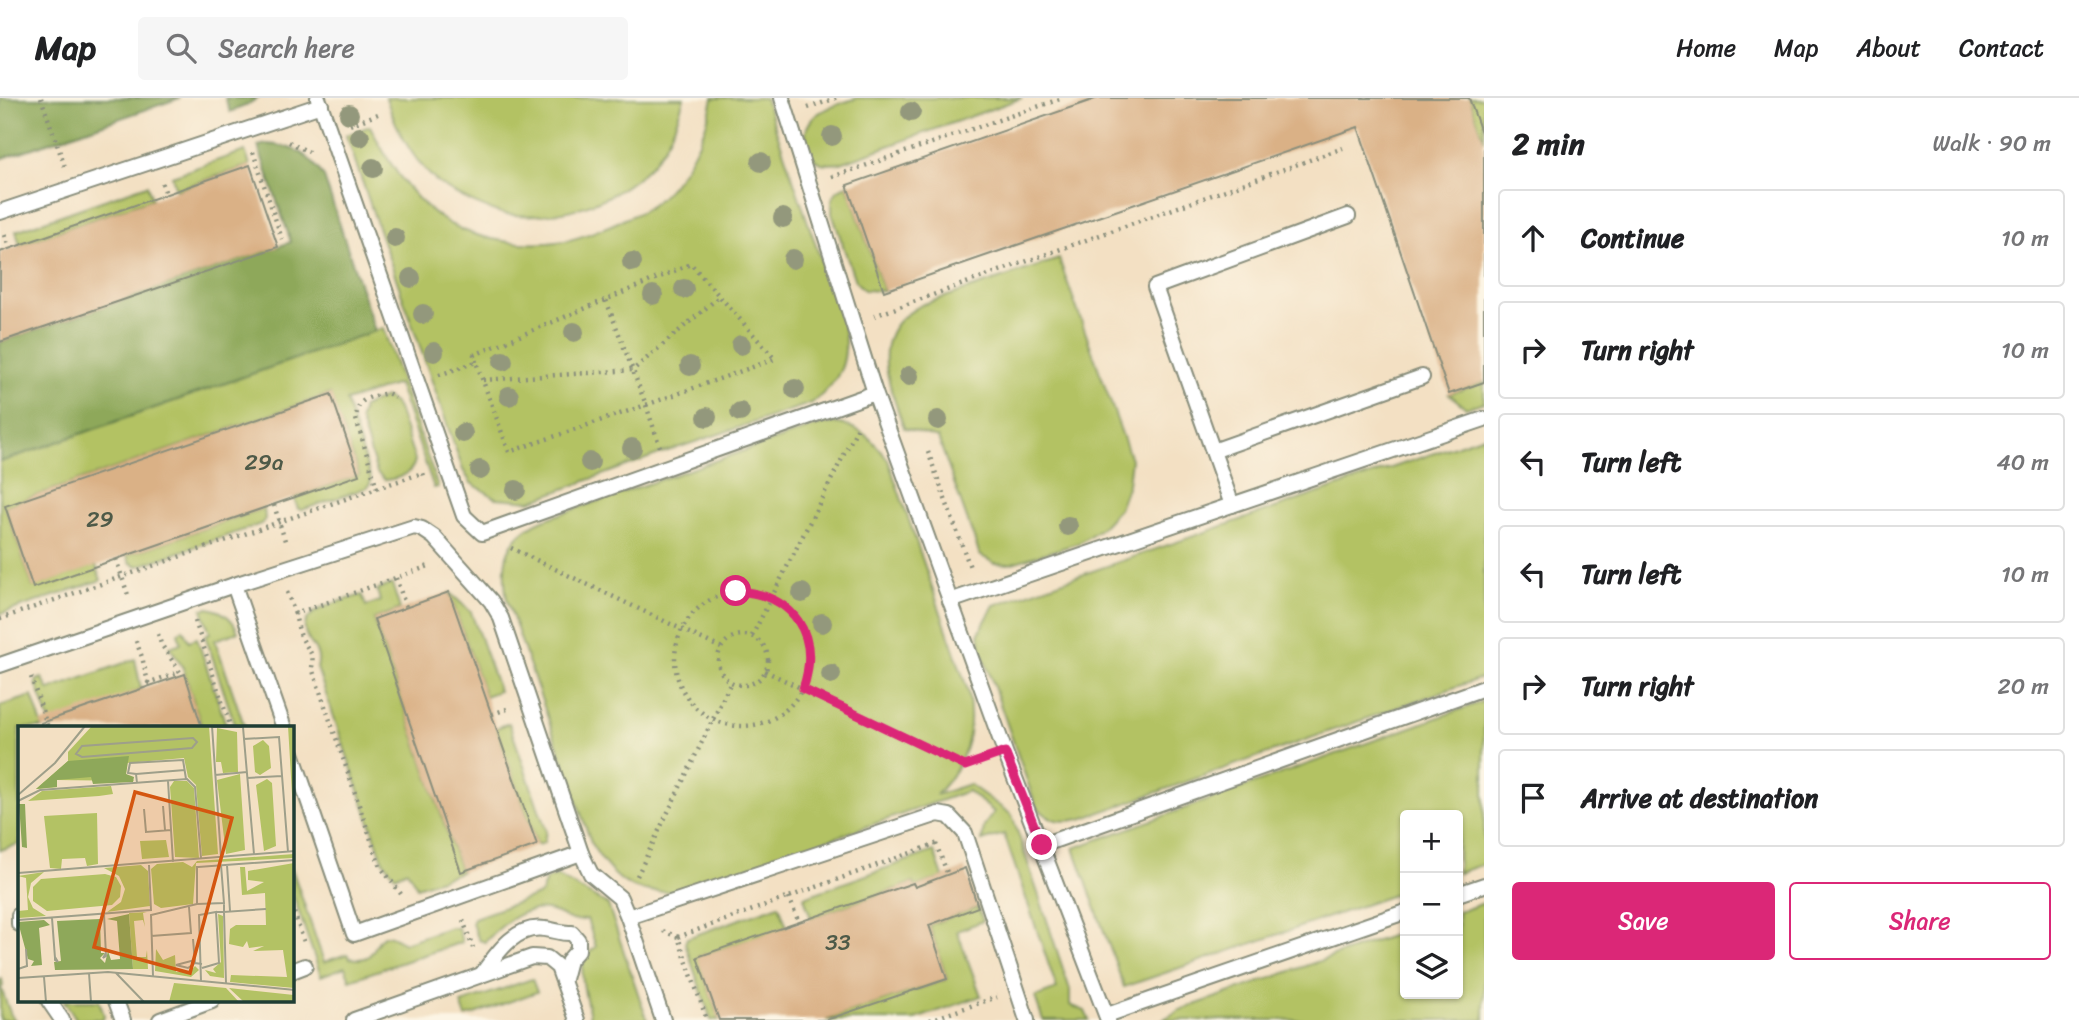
<!DOCTYPE html>
<meta charset="utf-8">
<style>
body{margin:0;font-family:Sriracha,sans-serif;background:#f6f6f6;color:#202124}
.controls{position:absolute;right:21px;bottom:21px;display:grid;overflow:hidden;border-radius:7px;box-shadow:0 2px 5px #0004}
.controls button{width:63px;height:63px;display:grid;place-items:center;padding:0;border:0;border-bottom:2px solid #e0e0e0;background:#fff;color:#202124;font:35px sans-serif}
.stop{position:absolute;width:21px;height:21px;margin:-16px;border:5px solid #db2777;border-radius:50%;background:#fff}
.stop.end{background:#db2777;border-color:#fff;box-shadow:0 2px 7px #0008}
.list{margin:0;padding:0;list-style:none}
h2{display:flex;justify-content:space-between;align-items:center;height:91px;margin:0;padding:0 28px;font-size:30px}
h2 small{font-size:23px;font-weight:400;color:#757577}
.list li{display:grid;grid-template-columns:46px 1fr auto;gap:21px;align-items:center;box-sizing:border-box;height:98px;margin:0 14px 14px;padding:0 14px;border:2px solid #e0e0e0;border-radius:7px}
.list b{display:block;font-size:26px;white-space:nowrap}
.list em{font-size:23px;font-style:normal;color:#757577}
.actions{display:flex;gap:14px;padding:21px 28px}
.actions a{flex:1;padding:16px 0;border:2px solid #db2777;border-radius:7px;text-align:center;font-size:24px;color:#db2777}
.actions .main{background:#db2777;color:#fff}
.icon{flex:none;width:38px;height:38px;fill:none;stroke:currentColor;stroke-width:2;stroke-linecap:round;stroke-linejoin:round}
.map{position:relative;flex:none;width:1484px;height:922px;overflow:hidden}
header{display:flex;align-items:center;gap:42px;box-sizing:border-box;height:98px;padding:0 35px;background:#fff;border-bottom:2px solid #e0e0e0}
header strong{font-size:33px}
nav{display:flex;gap:38px;margin-inline-start:auto;font-size:24px}
.search{width:490px;height:63px;background:#f6f6f6;display:flex;align-items:center;gap:18px;box-sizing:border-box;padding:0 24px;border-radius:7px;color:#757577;font-size:26px}
main{display:flex}
aside{flex:1;background:#fff}
.map>svg:first-child{display:block}
.green{fill:#b3c264;stroke:#69804c;stroke-width:2}
.forest{fill:#8ea85a;stroke:#567247;stroke-width:2}
.building{fill:#dab186}
.lines{fill:none;stroke-linecap:round;stroke-linejoin:round}
.lane-casing{stroke:#898e7c;stroke-width:18}
.path{stroke:#898e7c;stroke-width:4.5;stroke-dasharray:2 5;stroke-linecap:butt}
.lane{stroke:#fff;stroke-width:14}
.tree{fill:#93987b}
.route{stroke:#db2777;stroke-width:9}
.labels{text-anchor:middle;dominant-baseline:central;stroke-width:7;stroke-linejoin:round;paint-order:stroke}
.number-label{font-size:23px;fill:#4e5a48}
.inset-road{fill:none;stroke:#9e9f8a;stroke-width:2}
.view{fill:#d45610;fill-opacity:0.15;stroke:#d45610;stroke-width:3.5}
.inset-edge{fill:none;stroke:#1f3d34;stroke-width:3.5}
</style>
<header>
<strong>Map</strong>
<div class="search"><svg class="icon" aria-label="search" viewBox="0 0 24 24"><circle cx="10" cy="10" r="6"/><path d="M15 15l6 6"/></svg>Search here</div>
<nav><a>Home</a><a>Map</a><a>About</a><a>Contact</a></nav>
</header>
<main>
<div class="map">
<svg width="1484" height="922" viewBox="0 0 1484 922">
<rect width="100%" height="100%" fill="#fcf5e5"/>
<filter id="ink" filterUnits="userSpaceOnUse"><feTurbulence type="fractalNoise" baseFrequency=".0143" numOctaves="2"/><feDisplacementMap in="SourceGraphic" scale="14" xChannelSelector="R" yChannelSelector="G"/><feConvolveMatrix kernelMatrix="1 2 1 2 8 2 1 2 1" color-interpolation-filters="sRGB"/></filter>
<filter id="wash" filterUnits="userSpaceOnUse"><feTurbulence type="fractalNoise" baseFrequency=".00686" numOctaves="4" result="noise"/><feDisplacementMap in="SourceGraphic" scale="28" xChannelSelector="R" yChannelSelector="G"/><feGaussianBlur stdDeviation="1.57" result="paint"/><feColorMatrix in="noise" values="0 0 0 0 0 0 0 0 0 0 0 0 0 0 0 0 0 1.4 0 .05"/><feComposite in="paint" operator="in"/></filter>
<g filter="url(#wash)">
<rect width="100%" height="100%" fill="#f3e0c3"/>
<g class="green">
<path d="M386 0H684C677 25 667 51 648 70 612 106 555 123 505 116 494 114 481 108 470 103 458 97 444 91 434 81 411 59 396 30 386 0Z"/>
<path d="M713 0H765L843 226C850 262 841 283 812 305L662 355 531 403 496 400 471 385 463 372 346 37 370 28C388 65 413 105 450 126 484 144 528 149 565 143 581 140 596 133 611 127 624 121 637 117 649 109 682 85 706 39 713 0Z"/>
<path d="M857 0H1022L841 65C833 66 825 67 819 64 800 55 802 29 816 17 828 8 844 5 857 0Z"/>
<polygon points="1469,0 1484,0 1484,43"/>
<polygon points="245,53 250,67 176,92 172,78"/>
<polygon points="147,87 152,101 20,147 16,133"/>
<polygon points="847,87 884,193 864,192 855,183 832,115 832,101 837,93"/>
<path d="M1059 161 1131 361 1128 386 1119 411 1101 430 1079 445 1009 466 994 465 980 457 938 340 904 330C893 296 870 250 902 220 908 215 915 211 921 207Z"/>
<polygon points="383,230 438,389 434,390 398,286 346,303 371,381 370,386 366,390 302,412 298,411 294,400 359,377 330,296 5,408 33,489 96,467 101,482 0,516 0,364"/>
<polygon points="1484,284 1484,304 1466,310 1449,296"/>
<path d="M385 299 395 306 398 311 415 362C413 376 398 381 385 382L377 375 360 321 363 309Z"/>
<path d="M833 325C860 328 872 340 888 362L968 593C975 637 966 665 936 697L969 686 1012 717 1070 892V907L1085 913 1089 922H1043L1035 899 1057 891 1004 736 982 743 984 728 994 714 968 693 685 792C637 799 617 788 592 747L507 502C501 464 504 439 543 422L816 328Z"/>
<path d="M1484 338V579L1081 721C1059 725 1051 724 1036 708L981 552 979 535 994 507Z"/>
<path d="M264 410 265 421 261 426 139 468C132 467 129 465 127 457Z"/>
<path d="M392 486 400 511 374 521 461 774 417 789 407 772 395 778 383 762 317 570C320 559 317 553 310 544 288 512 341 504 362 497L366 508 380 503 377 492Z"/>
<polygon points="449,494 471,514 499,593 485,598"/>
<path d="M209 510C223 513 233 520 238 534L215 542 245 630H236L205 537 210 535 202 511Z"/>
<polygon points="183,531 189,543 197,540 227,630 202,630 183,570 170,549 181,545 178,535"/>
<polygon points="135,561 141,591 52,630 36,585 37,582 42,580 49,592"/>
<polygon points="32,598 43,630 19,630 19,746 0,752 0,608"/>
<polygon points="1484,603 1484,766 1458,775 1458,717 1405,717 1405,793 1124,889 1074,750"/>
<polygon points="509,625 546,732 544,745 537,747 496,630"/>
<polygon points="934,753 943,779 915,789 913,785 811,820 804,799"/>
<path d="M292 771 324 864 347 856 350 860C379 867 372 839 387 837 392 837 399 842 404 845L451 829 458 830 462 844 350 882 345 869 321 878 292 794Z"/>
<path d="M557 778 608 807 647 922H593L590 919C586 896 572 863 596 849L587 821C570 825 571 821 557 815 528 803 503 825 485 844L479 842 472 826 474 820 541 796 546 781Z"/>
<polygon points="1484,805 1484,922 1162,922 1180,912 1405,833 1405,896 1458,896 1458,814"/>
<polygon points="779,807 787,829 698,859 719,922 711,922 685,845 687,840"/>
<polygon points="978,809 983,823 957,833 981,898 913,922 826,922 947,881 929,827"/>
<polygon points="2,881 3,888 1,890 11,917 15,922 0,922 0,882"/>
<polygon points="532,881 537,894 466,919 461,905"/>
<polygon points="64,903 99,903 104,917 103,921 77,922"/>
</g>
<g class="forest">
<polygon points="0,0 180,0 0,61"/>
<polygon points="225,0 258,0 245,8 230,14"/>
<path d="M267 46C295 48 309 56 324 79L375 233 0 364V244L291 144 258 48Z"/>
</g>
<g id="blocks">
<g class="building">
<polygon points="1098,0 1469,0 1484,43 1484,284 1449,296 1358,29 884,193 847,87"/>
<polygon points="250,67 278,149 0,244 0,154"/>
<polygon points="331,296 359,377 33,490 5,408"/>
<polygon points="449,494 537,747 461,774 374,521"/>
<polygon points="185,576 202,630 42,630 41,625"/>
<polygon points="965,770 978,809 929,827 947,881 826,922 719,922 697,859 913,785 915,789"/>
</g>
</g>
</g>
<g filter="url(#ink)">
<use href="#blocks" fill-opacity="0" stroke="#898e7c" stroke-width="2"/>
<g class="lines">
<defs>
<g id="lane">
<polyline points="318,0 464,418 482,435 875,295"/>
<polyline points="782,0 875,295 1005,654 1108,922"/>
<polyline points="0,114 321,7"/>
<polyline points="1213,353 1422,279"/>
<polyline points="1232,407 1155,189 1348,118"/>
<polyline points="234,487 284,630"/>
<polyline points="950,503 1484,321"/>
<polyline points="0,567 234,487 414,429 422,431 434,439 491,503 501,520 581,755 591,776 620,800 628,819"/>
<polyline points="292,655 354,836 581,755"/>
<polyline points="1042,747 1484,590"/>
<polyline points="1458,796 1484,787"/>
<polyline points="19,817 19,826"/>
<polyline points="292,873 305,868"/>
<path d="M482 876C497 855 516 826 545 831 555 832 562 836 572 835L578 842V852L569 862 564 881"/>
<polyline points="49,903 62,922"/>
<polyline points="116,903 123,922"/>
<polyline points="1107,917 1405,814"/>
<polyline points="160,922 212,903"/>
<polyline points="354,922 532,859 547,860 558,869 577,922"/>
<polyline points="663,922 628,819 938,716 949,718 965,735 1027,922"/>
</g>
</defs>
<use href="#lane" class="lane-casing"/>
<g class="path">
<polyline points="41,0 65,69"/>
<polyline points="808,10 836,0"/>
<polyline points="350,27 378,16"/>
<polyline points="289,44 309,54"/>
<polyline points="253,54 282,141"/>
<polyline points="832,79 1063,0"/>
<polyline points="162,85 166,96"/>
<polyline points="5,137 9,150"/>
<polyline points="874,218 1343,50"/>
<polyline points="476,264 474,257 691,166 775,261 646,307 606,202"/>
<polyline points="439,277 476,264 509,354 646,307 660,349"/>
<polyline points="483,282 633,272 720,198"/>
<polyline points="928,354 971,472"/>
<path d="M377 390 356 321C357 299 369 300 387 295L395 299"/>
<polyline points="274,407 286,446"/>
<polyline points="511,450 721,550"/>
<polyline points="116,461 129,500"/>
<polyline points="396,480 406,509"/>
<circle cx="742" cy="561" r="67"/>
<polyline points="287,494 295,516"/>
<polyline points="0,521 377,390 423,375 424,378"/>
<polyline points="195,523 231,630"/>
<circle cx="743" cy="562" r="25"/>
<polyline points="752,538 859,327"/>
<polyline points="136,543 142,559 149,588"/>
<polyline points="765,573 965,668 983,662"/>
<polyline points="31,579 48,630"/>
<polyline points="147,585 180,574 161,546 158,536"/>
<polyline points="492,616 507,611"/>
<polyline points="936,746 948,777"/>
<polyline points="637,778 731,584"/>
<path d="M401 796 380 768 312 570C314 555 310 555 304 544 299 536 297 525 295 516L429 468"/>
<polyline points="789,799 799,825"/>
<polyline points="292,808 304,844"/>
<polyline points="463,822 473,850"/>
<polyline points="663,833 678,839 707,922"/>
<polyline points="678,839 941,744"/>
<polyline points="930,922 997,899"/>
</g>
<use href="#lane" class="lane"/>
</g>
<g class="tree">
<circle cx="911" cy="14" r="10"/>
<circle cx="349" cy="16" r="10"/>
<circle cx="832" cy="38" r="10"/>
<circle cx="360" cy="39" r="10"/>
<circle cx="761" cy="64" r="10"/>
<circle cx="373" cy="70" r="10"/>
<circle cx="783" cy="120" r="10"/>
<circle cx="395" cy="140" r="10"/>
<circle cx="793" cy="161" r="10"/>
<circle cx="632" cy="164" r="10"/>
<circle cx="411" cy="180" r="10"/>
<circle cx="684" cy="191" r="10"/>
<circle cx="653" cy="197" r="10"/>
<circle cx="423" cy="216" r="10"/>
<circle cx="574" cy="234" r="10"/>
<circle cx="741" cy="247" r="10"/>
<circle cx="434" cy="254" r="10"/>
<circle cx="503" cy="263" r="10"/>
<circle cx="690" cy="268" r="10"/>
<circle cx="909" cy="278" r="10"/>
<circle cx="795" cy="291" r="10"/>
<circle cx="509" cy="298" r="10"/>
<circle cx="740" cy="314" r="10"/>
<circle cx="707" cy="319" r="10"/>
<circle cx="938" cy="322" r="10"/>
<circle cx="463" cy="335" r="10"/>
<circle cx="632" cy="350" r="10"/>
<circle cx="590" cy="364" r="10"/>
<circle cx="480" cy="372" r="10"/>
<circle cx="516" cy="392" r="10"/>
<circle cx="1068" cy="428" r="10"/>
<circle cx="802" cy="495" r="10"/>
<circle cx="822" cy="525" r="10"/>
<circle cx="831" cy="576" r="10"/>
</g>
</g>
<g class="lines" filter="url(#ink)">
<path class="route" d="M736 493C794 496 821 537 803 591L965 668 1005 654 1042 747"/>
</g>
<g class="labels">
<g class="number-label">
<text x="264" y="364">29a</text>
<text x="100" y="421">29</text>
<text x="838" y="844">33</text>
</g>
</g>
<g transform="translate(18 628)">
<rect width="276" height="276" fill="#f3e0c3"/>
<path d="M74 0H191L200 128 184 130 178 59 170 51 166 32 109 37 108 48 116 55 39 54V61L18 63 50 35V26ZM270 0H276V102ZM199 2 219 6 220 46 205 47 203 36H198ZM245 14 251 20 253 42 242 49 237 46 235 20ZM222 48 227 124 208 128 199 54ZM249 53 254 57 258 120 246 125 238 59ZM156 55H169L176 62 181 132 157 131 152 61ZM93 60 95 68 81 70 10 75 24 65ZM79 87 80 138 69 140 67 132 44 133 43 143 32 142 26 90ZM148 114 151 131 124 133 122 115ZM276 128V132L178 137 175 178 143 182 136 178 133 143 139 138 165 136 174 141 179 135ZM276 137V262L212 256 213 249 269 251 265 224 235 225 246 220 231 222 229 215 225 221 211 218 212 203 218 199H248L247 167 224 169 222 141H227L229 165 246 156 230 154V145ZM123 139 130 145 132 180 89 186 103 176 107 163 101 150 86 142ZM26 146 13 157 10 171 15 182 28 190 1 192 0 185 10 184 8 152 0 150ZM87 148 98 151 103 160 102 171 94 179 29 185 15 175V161L23 153ZM129 186 125 187 127 201 125 194 116 195 119 231H128L129 224 130 243H115L111 187ZM200 188 205 190 206 252 192 250 187 244 198 247 195 243 203 236ZM138 223 145 234 157 229 158 246H172L177 240 181 244 173 251 137 245ZM156 257 208 262 221 276H151ZM211 262 276 269V276H226Z" fill="#b3c264"/>
<path d="M111 30 108 48 116 51 115 56 75 58 73 51 39 54V61L18 63 50 35ZM1 78H7L9 122 4 121ZM111 188 115 243 37 244 36 236 43 235 39 195 82 193 83 227H87L82 232 87 237 90 225 93 234 102 233 99 195 89 193ZM26 194 32 199 21 202 24 239 13 240 16 235 10 233 0 196Z" fill="#8ea85a"/>
<path class="inset-road" d="M194 0 203 131M194 1H225L226 13M175 12 179 16 174 22 64 31 58 28 64 20ZM118 48 167 44M197 49 229 46M229 52 264 50M150 55 155 136M119 57 118 48 110 47 112 37 165 34 168 53M0 69 37 37 67 0M0 75 22 64 169 53 177 61 183 132M145 80 147 104M126 83 128 106 153 104M236 128 226 13 261 11 270 126M203 139 206 177 179 178V141H180L277 134M209 139 212 185M0 147 277 125M206 177V186L248 183M198 186H206L208 257M86 188 88 230 85 232 88 227M34 192 37 232V234L40 236 37 231M0 194 133 184 131 139M133 210 173 207 171 181M175 213 177 237 184 238M177 234 158 239 170 242 177 237M0 243 9 240 8 223M71 247 73 276M98 247 126 276M135 250 133 189 179 178M26 251 28 276M0 252 90 246 277 264M183 255 181 189 198 186 201 237 184 242"/>
<path class="view" d="M117 66 214 92 172 247 76 221Z"/>
<rect width="276" height="276" class="inset-edge"/>
</g>
</svg>
<div class="controls">
<button>+</button>
<button>−</button>
<button><svg class="icon" aria-label="layers" viewBox="0 0 24 24"><path d="M12 4l9 5-9 5-9-5zM3 14l9 5 9-5"/></svg></button>
</div>
<div class="stop" style="left:736px;top:493px"></div>
<div class="stop end" style="left:1042px;top:747px"></div>
</div>
<aside>
<h2>2 min<small>Walk · 90 m</small></h2>
<ul class="list">
<li><svg class="icon" aria-label="ahead" viewBox="0 0 24 24"><path d="M12 20V5M6 11l6-6 6 6"/></svg><div><b>Continue</b></div><em>10 m</em></li>
<li><svg class="icon" aria-label="right" viewBox="0 0 24 24"><path d="M7 20v-9h11M14 6l5 5-5 5"/></svg><div><b>Turn right</b></div><em>10 m</em></li>
<li><svg class="icon" aria-label="left" viewBox="0 0 24 24"><path d="M17 20v-9H6M10 6l-5 5 5 5"/></svg><div><b>Turn left</b></div><em>40 m</em></li>
<li><svg class="icon" aria-label="left" viewBox="0 0 24 24"><path d="M17 20v-9H6M10 6l-5 5 5 5"/></svg><div><b>Turn left</b></div><em>10 m</em></li>
<li><svg class="icon" aria-label="right" viewBox="0 0 24 24"><path d="M7 20v-9h11M14 6l5 5-5 5"/></svg><div><b>Turn right</b></div><em>20 m</em></li>
<li><svg class="icon" aria-label="arrive" viewBox="0 0 24 24"><path d="M6 21V4h12l-3 4 3 4H6"/></svg><div><b>Arrive at destination</b></div></li>
</ul>
<div class="actions"><a class="main">Save</a><a>Share</a></div>
</aside>
</main>
